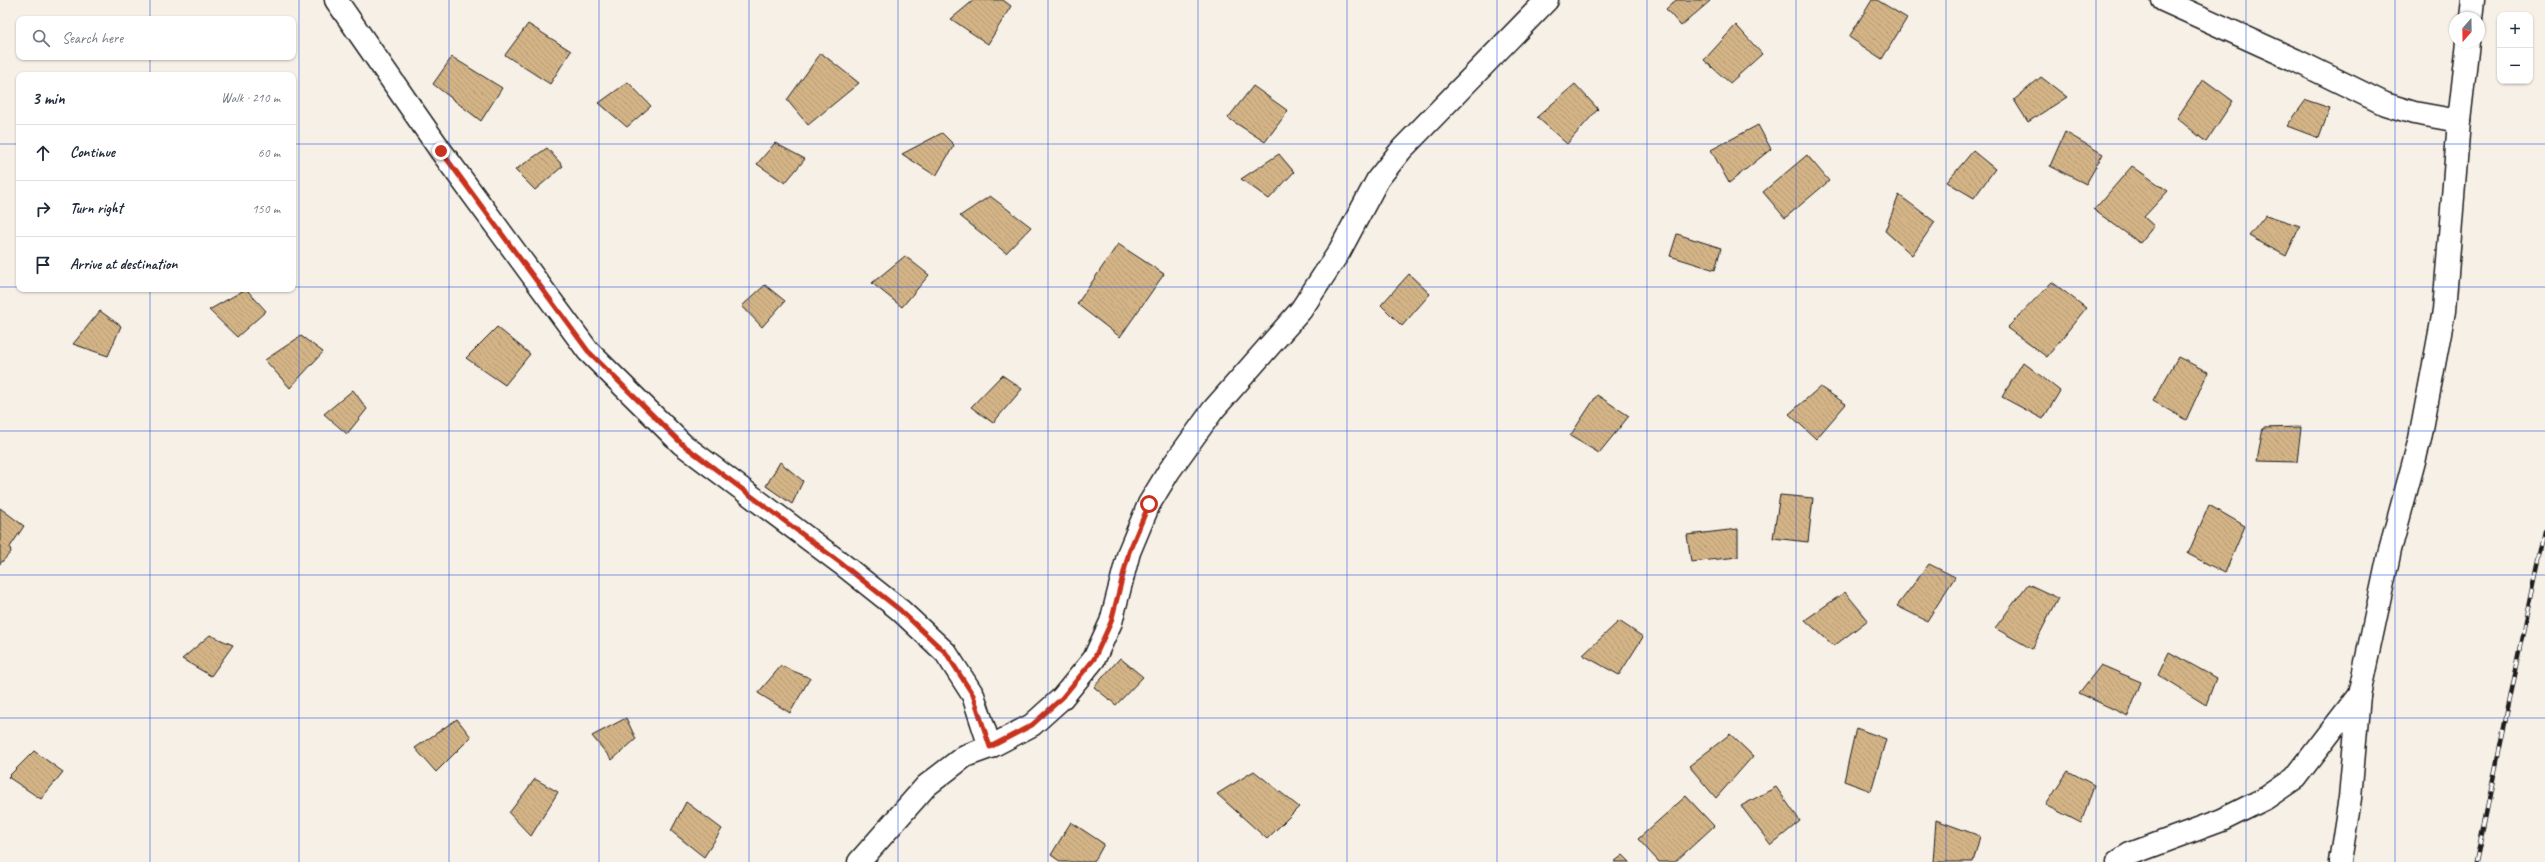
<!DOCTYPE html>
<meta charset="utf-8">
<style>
body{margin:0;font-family:Caveat,sans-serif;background:#f2f2f3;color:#1f2937}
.controls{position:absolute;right:12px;top:12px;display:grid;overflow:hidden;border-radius:8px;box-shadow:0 1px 3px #0004}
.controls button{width:36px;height:36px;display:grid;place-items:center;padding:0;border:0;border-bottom:1px solid #e0e1e3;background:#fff;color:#1f2937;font:20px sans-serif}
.compass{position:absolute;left:2449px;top:12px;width:36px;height:36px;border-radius:50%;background:#fff;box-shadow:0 1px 3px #0004;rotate:200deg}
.stop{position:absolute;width:12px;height:12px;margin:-9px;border:3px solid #c8321e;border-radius:50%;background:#fff}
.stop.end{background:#c8321e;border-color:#fff;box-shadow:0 1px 4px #0008}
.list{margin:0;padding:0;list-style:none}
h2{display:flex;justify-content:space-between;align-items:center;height:52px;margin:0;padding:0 16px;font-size:17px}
h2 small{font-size:13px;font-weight:400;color:#747a83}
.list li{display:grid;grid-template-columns:26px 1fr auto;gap:12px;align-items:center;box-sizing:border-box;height:56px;padding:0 16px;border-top:1px solid #e0e1e3}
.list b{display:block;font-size:15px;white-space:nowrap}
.list em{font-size:13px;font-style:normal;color:#747a83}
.icon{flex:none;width:22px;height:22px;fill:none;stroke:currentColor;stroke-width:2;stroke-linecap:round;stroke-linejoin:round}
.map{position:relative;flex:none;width:2545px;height:862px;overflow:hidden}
.search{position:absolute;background:#fff;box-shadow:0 1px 3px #0004;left:16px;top:16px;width:280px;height:44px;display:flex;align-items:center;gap:10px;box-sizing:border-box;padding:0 14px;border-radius:8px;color:#747a83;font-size:15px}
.panel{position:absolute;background:#fff;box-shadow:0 1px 3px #0004;left:16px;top:72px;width:280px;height:220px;border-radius:8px}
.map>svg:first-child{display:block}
.building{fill:url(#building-back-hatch);stroke:#1c1c1c}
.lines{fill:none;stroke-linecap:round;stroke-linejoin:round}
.minor-casing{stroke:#1c1c1c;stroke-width:25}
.minor{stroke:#fff;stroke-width:22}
.rail-casing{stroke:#1c1c1c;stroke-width:4.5}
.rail{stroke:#fff;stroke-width:3;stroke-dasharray:9;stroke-linecap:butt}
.route{stroke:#c8321e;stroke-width:5}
.grid{fill:none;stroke:#1d4ed8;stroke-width:1;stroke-opacity:0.55}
</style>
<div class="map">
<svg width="2545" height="862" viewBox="0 0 2545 862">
<defs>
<pattern id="building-back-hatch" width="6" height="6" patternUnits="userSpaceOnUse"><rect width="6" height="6" fill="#d4b487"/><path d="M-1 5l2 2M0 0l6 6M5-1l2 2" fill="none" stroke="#b59a74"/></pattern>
</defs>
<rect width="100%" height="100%" fill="#f6f0e7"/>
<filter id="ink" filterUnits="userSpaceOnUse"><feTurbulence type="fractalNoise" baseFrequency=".025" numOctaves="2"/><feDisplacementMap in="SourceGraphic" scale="8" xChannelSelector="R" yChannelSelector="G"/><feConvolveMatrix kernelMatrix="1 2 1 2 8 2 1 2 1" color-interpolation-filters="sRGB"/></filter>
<g filter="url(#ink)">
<g class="building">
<polygon points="974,0 1003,0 1011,6 988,44 951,19"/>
<polygon points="1676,0 1709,0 1710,1 1681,26 1666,9"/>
<polygon points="1872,0 1877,0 1907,18 1882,59 1849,37"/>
<polygon points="528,24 571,51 550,84 505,55"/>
<polygon points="1736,25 1762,54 1730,83 1704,60"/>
<polygon points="821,53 859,83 808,125 787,100"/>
<polygon points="452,57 502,88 481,121 433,84"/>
<polygon points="2041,77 2067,97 2028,122 2014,100"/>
<polygon points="2203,79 2233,101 2206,142 2177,118"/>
<polygon points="628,82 651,106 627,127 599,103"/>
<polygon points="1575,84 1598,109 1567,144 1537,117"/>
<polygon points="1253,86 1288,111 1265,142 1228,118"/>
<polygon points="2306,100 2330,108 2319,138 2287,126"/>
<polygon points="1758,125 1771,149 1729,183 1711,150"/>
<polygon points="2065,132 2103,154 2086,184 2050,166"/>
<polygon points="942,133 954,145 936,176 902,154"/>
<polygon points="775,143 805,159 785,183 757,164"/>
<polygon points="547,148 563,166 535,190 515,170"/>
<polygon points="1973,151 1995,169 1974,198 1947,182"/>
<polygon points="1279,154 1294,172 1269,199 1241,179"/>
<polygon points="1807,155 1829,181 1785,218 1763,192"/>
<polygon points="2132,166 2168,191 2144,217 2154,226 2140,243 2094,210"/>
<polygon points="1899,195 1935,222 1912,255 1885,231"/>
<polygon points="990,196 1031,227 1006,253 960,216"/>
<polygon points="2266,215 2300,226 2286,256 2249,236"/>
<polygon points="1677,234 1721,248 1715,270 1670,256"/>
<polygon points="1118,244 1164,274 1120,337 1077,304"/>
<polygon points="905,256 929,275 902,307 872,283"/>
<polygon points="1409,274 1430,294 1402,326 1381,305"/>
<polygon points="2052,282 2086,308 2047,357 2007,328"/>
<polygon points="765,285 785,301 762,327 742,306"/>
<polygon points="246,289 266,311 237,337 209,310"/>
<polygon points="100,311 121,326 108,356 73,344"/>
<polygon points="497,327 530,354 505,385 466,358"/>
<polygon points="301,336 323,352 290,388 265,360"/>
<polygon points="2178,357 2208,372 2186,420 2153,401"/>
<polygon points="2023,362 2060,391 2043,419 2002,397"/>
<polygon points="1002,375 1022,389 993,423 971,407"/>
<polygon points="1820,387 1846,404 1816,439 1789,414"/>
<polygon points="353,390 367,409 347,434 324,414"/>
<polygon points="1597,395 1629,416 1599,453 1570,436"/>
<polygon points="2301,427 2297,462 2257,461 2263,428"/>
<polygon points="780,462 803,481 792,504 766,486"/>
<polygon points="1780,495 1813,498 1808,542 1773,538"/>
<polygon points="2209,505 2245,526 2225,573 2188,554"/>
<polygon points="0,508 24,526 10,547 11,552 0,564"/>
<polygon points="1738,529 1738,557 1691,562 1687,535"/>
<polygon points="1929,564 1955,577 1927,621 1897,606"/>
<polygon points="2028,584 2058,598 2032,649 1995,628"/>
<polygon points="1845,592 1868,620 1834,646 1805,620"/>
<polygon points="1619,621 1643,637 1619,675 1583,655"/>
<polygon points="210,635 233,645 211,676 182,659"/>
<polygon points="2169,652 2216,678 2206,705 2158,675"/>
<polygon points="1120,658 1143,677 1116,705 1094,687"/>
<polygon points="2101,665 2141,682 2128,716 2079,693"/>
<polygon points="781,666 810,678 790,713 758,693"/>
<polygon points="626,718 636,739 612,760 592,736"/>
<polygon points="457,719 471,737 436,772 415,748"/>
<polygon points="1856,728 1886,739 1871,791 1844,781"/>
<polygon points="1730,734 1753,756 1716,798 1689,766"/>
<polygon points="34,751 63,772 41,799 8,777"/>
<polygon points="1254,771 1299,807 1267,839 1217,794"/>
<polygon points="2068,771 2094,785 2081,823 2046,805"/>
<polygon points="535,779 558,792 531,836 509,813"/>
<polygon points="1776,787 1800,821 1771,845 1741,806"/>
<polygon points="1686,796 1714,826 1675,862 1659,862 1638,839"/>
<polygon points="686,802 722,829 704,857 671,831"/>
<polygon points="1936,820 1980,836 1973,862 1933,862"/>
<polygon points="1071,822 1104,844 1094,862 1061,862 1051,855"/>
<polygon points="1623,855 1630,862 1614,862"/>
</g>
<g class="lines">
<defs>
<g id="minor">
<polyline points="336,0 441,151 588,351 682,444 842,564 900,610 946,653 973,695 990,747"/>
<polyline points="2163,0 2295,60 2385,104 2414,113 2459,121"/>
<polyline points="2471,18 2473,0"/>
<polyline points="859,862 926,786 965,756 990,747 1032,725 1062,698 1094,659 1111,622 1129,552 1149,504 1169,471 1213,410 1301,310 1339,252 1378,179 1402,149 1547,0"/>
<polyline points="2118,862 2130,854 2222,820 2266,798 2295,778 2359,695"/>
<polyline points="2340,862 2350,798 2359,695 2390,550 2420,439 2444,311 2459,121 2468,42"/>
</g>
</defs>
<use href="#minor" class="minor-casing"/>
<use href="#minor" class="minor"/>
<defs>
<polyline id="rail" points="2476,862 2545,531"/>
</defs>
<use href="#rail" class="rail-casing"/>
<use href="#rail" class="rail"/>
</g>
</g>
<g class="lines" filter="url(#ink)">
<polyline class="route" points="441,151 588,351 682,444 842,564 900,610 946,653 973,695 990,747 1032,725 1062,698 1094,659 1111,622 1129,552 1149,504"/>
</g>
<path class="grid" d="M150 0V19M299 0V862M449 0V862M599 0V862M749 0V862M898 0V862M1048 0V862M1198 0V862M1347 0V862M1497 0V862M1647 0V862M1796 0V862M1946 0V862M2096 0V862M2246 0V862M2395 0V862M150 57V75M0 144H19M293 144H2545M0 287H19M293 287H2545M150 289V862M0 431H2545M0 575H2545M0 718H2545"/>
</svg>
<div class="controls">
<button>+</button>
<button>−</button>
</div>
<svg class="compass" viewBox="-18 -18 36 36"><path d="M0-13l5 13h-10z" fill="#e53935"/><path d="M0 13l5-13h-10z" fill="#747a83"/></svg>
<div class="stop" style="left:1149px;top:504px"></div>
<div class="stop end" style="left:441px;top:151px"></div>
<div class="search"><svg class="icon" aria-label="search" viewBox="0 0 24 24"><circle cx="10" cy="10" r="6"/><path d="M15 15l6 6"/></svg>Search here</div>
<section class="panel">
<h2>3 min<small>Walk · 210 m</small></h2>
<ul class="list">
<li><svg class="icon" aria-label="ahead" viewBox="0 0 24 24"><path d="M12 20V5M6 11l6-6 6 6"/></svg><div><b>Continue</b></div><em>60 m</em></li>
<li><svg class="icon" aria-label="right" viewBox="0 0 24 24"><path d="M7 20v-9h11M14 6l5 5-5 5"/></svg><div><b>Turn right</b></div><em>150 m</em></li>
<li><svg class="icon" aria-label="arrive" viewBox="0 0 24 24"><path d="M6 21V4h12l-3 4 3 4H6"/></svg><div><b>Arrive at destination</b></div></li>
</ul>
</section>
</div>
